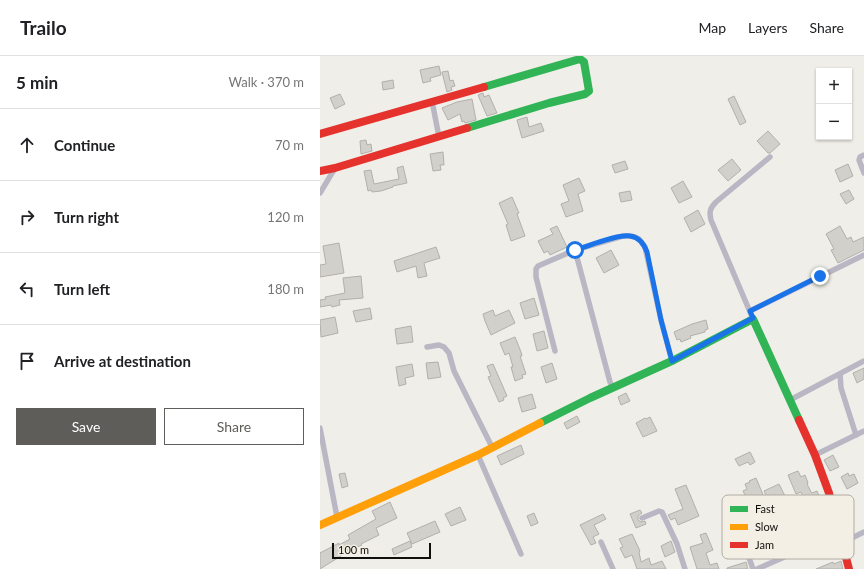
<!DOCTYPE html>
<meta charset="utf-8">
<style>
body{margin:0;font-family:Lato,sans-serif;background:#f6f6f6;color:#202124}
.controls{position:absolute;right:12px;top:12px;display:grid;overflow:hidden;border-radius:0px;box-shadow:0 1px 3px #0004}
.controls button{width:36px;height:36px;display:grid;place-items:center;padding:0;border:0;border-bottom:1px solid #e0e0e0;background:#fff;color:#202124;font:20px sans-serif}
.scale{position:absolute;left:12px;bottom:10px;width:99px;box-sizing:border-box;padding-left:4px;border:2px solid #110f0c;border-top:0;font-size:11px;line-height:14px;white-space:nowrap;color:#110f0c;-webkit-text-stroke:3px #f4efe4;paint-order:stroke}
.stop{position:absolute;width:12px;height:12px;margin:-9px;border:3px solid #1a73e8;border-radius:50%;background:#fff}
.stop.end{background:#1a73e8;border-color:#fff;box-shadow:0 1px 4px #0008}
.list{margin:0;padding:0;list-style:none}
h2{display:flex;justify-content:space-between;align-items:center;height:52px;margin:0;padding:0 16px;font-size:17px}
h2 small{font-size:13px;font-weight:400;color:#757577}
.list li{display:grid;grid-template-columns:26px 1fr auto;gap:12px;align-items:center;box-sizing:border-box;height:72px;padding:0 16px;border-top:1px solid #e0e0e0}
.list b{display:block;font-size:15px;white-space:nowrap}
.list em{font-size:13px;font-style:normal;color:#757577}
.actions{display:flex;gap:8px;padding:12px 16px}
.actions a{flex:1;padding:9px 0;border:1px solid #5f5d59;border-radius:0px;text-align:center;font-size:14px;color:#5f5d59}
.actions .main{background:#5f5d59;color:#fff}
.icon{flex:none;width:22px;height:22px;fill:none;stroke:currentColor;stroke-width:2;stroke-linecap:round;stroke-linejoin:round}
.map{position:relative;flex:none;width:544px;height:513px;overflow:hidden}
header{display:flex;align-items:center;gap:24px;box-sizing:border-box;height:56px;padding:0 20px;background:#fff;border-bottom:1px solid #e0e0e0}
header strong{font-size:19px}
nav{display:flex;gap:22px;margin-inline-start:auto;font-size:14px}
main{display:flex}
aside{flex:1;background:#fff}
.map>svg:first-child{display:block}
.building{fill:#d2d0cb;stroke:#b2b0ac}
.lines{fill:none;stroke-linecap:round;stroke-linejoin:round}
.street{stroke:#b9b7c4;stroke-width:5.5}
.fast{stroke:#30b455;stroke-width:8}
.slow{stroke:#ff9f0a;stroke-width:8}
.jam{stroke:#e5322d;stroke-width:8}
.route{stroke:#1a73e8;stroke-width:5}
.key{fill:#f4efe4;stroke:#b0aca3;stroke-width:1}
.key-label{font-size:11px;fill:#110f0c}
</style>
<header>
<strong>Trailo</strong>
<nav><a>Map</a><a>Layers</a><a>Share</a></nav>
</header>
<main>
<aside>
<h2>5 min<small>Walk · 370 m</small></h2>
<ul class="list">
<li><svg class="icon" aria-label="ahead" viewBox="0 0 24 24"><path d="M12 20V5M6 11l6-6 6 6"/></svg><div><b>Continue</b></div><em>70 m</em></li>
<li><svg class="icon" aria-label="right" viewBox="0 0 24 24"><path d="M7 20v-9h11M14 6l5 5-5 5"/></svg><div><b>Turn right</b></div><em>120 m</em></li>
<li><svg class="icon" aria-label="left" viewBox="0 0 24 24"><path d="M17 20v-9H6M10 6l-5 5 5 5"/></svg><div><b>Turn left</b></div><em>180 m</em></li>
<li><svg class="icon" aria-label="arrive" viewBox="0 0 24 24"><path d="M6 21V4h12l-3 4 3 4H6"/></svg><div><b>Arrive at destination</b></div></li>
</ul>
<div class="actions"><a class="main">Save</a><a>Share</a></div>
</aside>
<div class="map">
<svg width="544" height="513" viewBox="0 0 544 513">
<rect width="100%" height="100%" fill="#f0eee8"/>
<g class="building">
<polygon points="119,10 121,19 110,22 111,25 103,27 100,14"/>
<polygon points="128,15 130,25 133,24 135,30 131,31 132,34 127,36 122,16"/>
<polygon points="73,24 74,32 63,34 62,26"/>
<polygon points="163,37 164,41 169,39 177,57 167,60 158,39"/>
<polygon points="20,38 25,48 15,53 10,42"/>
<polygon points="414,40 426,66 420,69 408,43"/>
<polygon points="152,43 156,64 145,67 144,65 142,66 140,58 128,64 122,52 137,46"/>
<polygon points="207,61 209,71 221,67 224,75 202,82 197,64"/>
<polygon points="448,75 460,88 450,97 448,97 437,85"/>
<polygon points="46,84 47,89 51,88 52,95 41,98 40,85"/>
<polygon points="123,96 124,109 120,109 121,114 113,115 110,98"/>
<polygon points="412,103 421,114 408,125 398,114"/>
<polygon points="305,105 308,113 295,117 292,109"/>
<polygon points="528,108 533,120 520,126 515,114"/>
<polygon points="83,110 87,127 73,130 73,131 61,135 52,136 51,134 48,135 44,115 51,114 54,128 79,123 77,112"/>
<polygon points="259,122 265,135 258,138 263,155 246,161 241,148 249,145 243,129"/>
<polygon points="363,125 372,141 359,147 351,132"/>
<polygon points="529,134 534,143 526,148 520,138"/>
<polygon points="310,135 312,144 301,146 299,137"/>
<polygon points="192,141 199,157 197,158 205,180 191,185 186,169 188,168 179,147"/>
<polygon points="378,154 385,168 371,176 364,162"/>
<polygon points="237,170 247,191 230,199 228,195 224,197 218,185 233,178 230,173"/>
<polygon points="520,170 527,183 531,181 533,186 544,181 544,194 518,207 511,194 514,193 506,178"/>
<polygon points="19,187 24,217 0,221 0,209 6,208 3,190"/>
<polygon points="116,191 120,202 104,207 107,220 98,222 96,210 77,216 74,205"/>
<polygon points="291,194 299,209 284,217 276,202"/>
<polygon points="41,220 43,242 19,244 20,249 12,251 11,249 0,251 0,244 6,243 5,241 25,237 23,222"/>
<polygon points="214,242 219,259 205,263 200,247"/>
<polygon points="50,252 52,263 36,266 33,255"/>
<polygon points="173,254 175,260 189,254 195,267 171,279 165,265 163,258"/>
<polygon points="15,261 18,277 1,281 0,264"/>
<polygon points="386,264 388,273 385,274 385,276 370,280 371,282 361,286 360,283 357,284 354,276 372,268"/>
<polygon points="91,270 93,286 77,288 75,273"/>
<polygon points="224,275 228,292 217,295 213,278"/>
<polygon points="195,281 201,296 202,300 200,300 206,318 202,319 203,322 195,325 191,311 193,311 189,297 185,299 180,287"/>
<polygon points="118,306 121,321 108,323 106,307"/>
<polygon points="232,307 237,323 226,327 221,311"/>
<polygon points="92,308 94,320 85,322 86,328 79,330 76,311"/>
<polygon points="173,308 187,340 183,342 184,344 179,346 168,321 171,320 167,310"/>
<polygon points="544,312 544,323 537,327 533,317"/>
<polygon points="306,337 310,345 301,349 298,341"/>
<polygon points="212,338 216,352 202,356 198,342"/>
<polygon points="257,360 260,366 247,373 244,367"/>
<polygon points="330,361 337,375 323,381 316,367 325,362 326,363"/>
<polygon points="201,389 204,398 181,409 177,400"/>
<polygon points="430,396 435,406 430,409 428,406 419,410 415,403"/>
<polygon points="513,399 519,411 510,415 504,404"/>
<polygon points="478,415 481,421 485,419 488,427 487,428 491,436 492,437 497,435 500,442 486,448 481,436 476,438 468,419"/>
<polygon points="25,417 28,430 22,432 19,418"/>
<polygon points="528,417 529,420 534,418 538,427 527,433 521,421"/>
<polygon points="436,422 444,441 429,447 423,435 427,433 425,428 430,426 429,425"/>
<polygon points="459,428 465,440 450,447 444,435"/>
<polygon points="366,429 379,460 358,469 355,462 351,464 348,459 363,453 355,433"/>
<polygon points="70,446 77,462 56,472 59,479 41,488 42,489 31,494 30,493 20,498 21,500 0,513 0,497 19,487 19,489 30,483 28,479 56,463 52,455"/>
<polygon points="140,451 146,464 131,470 125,458"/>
<polygon points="320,454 322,457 318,460 318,464 321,466 325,465 326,468 316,472 310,458"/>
<polygon points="214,457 218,467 211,470 207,460"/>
<polygon points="283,458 286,463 274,469 279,478 273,481 276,487 271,489 260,469"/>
<polygon points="115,465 120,476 92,488 87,477"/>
<polygon points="386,477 393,494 386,497 390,509 397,507 399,513 377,513 370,491 383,487 380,479"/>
<polygon points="312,478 320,495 319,496 321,506 329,502 331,509 342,505 346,513 317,513 312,499 305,502 300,492 303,491 299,483"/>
<polygon points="90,485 92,491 74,499 72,493"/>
<polygon points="351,485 355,496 345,501 341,490"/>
<polygon points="521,505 523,513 496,513 513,506 514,508"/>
<polygon points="426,506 428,513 407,513 407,512"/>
</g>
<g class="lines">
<g class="street">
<polyline points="112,45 119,81"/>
<polyline points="544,99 540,101 539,104 544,117"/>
<polyline points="0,137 15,112"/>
<polyline points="255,194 290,326 293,332"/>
<polyline points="430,255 544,199"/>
<path d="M433 263 391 164C389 156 390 152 396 146L450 101"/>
<polyline points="107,291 119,289 124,291 129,297 134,315 172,391"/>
<polyline points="235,295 216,221 216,213 218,210 255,194 303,180 310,180 315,181 319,183 325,191 341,264 352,305"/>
<polyline points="520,318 521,332 536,379"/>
<polyline points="470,344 544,305"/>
<polyline points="0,372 17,461"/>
<polyline points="158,399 201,498"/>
<polyline points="495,399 544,375"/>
<polyline points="409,446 433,513"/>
<polyline points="322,462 339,455 342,456 357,488 365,513"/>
<polyline points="281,486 293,513"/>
<polyline points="522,487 544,476"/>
<polyline points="437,513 519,477"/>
</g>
<g class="fast">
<polyline points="147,72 229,47 265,38 269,35 264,6 260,3 164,31"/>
<polyline points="220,367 270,342 354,304 433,263 479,364"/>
</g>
<polyline class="slow" points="0,469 158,399 220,367"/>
<g class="jam">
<polyline points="0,78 164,31"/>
<polyline points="0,115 15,112 147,72"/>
<polyline points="479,364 495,399 509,437 529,513"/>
</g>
</g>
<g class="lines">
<path class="route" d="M255 194C269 190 297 178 310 180 319 181 324 188 327 196L341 264 352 305 433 262 430 255 500 220"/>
</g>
<rect x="402" y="439" width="132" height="64" rx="6" class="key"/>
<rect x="410" y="450" width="18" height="6" fill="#30b455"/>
<rect x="410" y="468" width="18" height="6" fill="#ff9f0a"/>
<rect x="410" y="486" width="18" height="6" fill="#e5322d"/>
<g class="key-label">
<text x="435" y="457">Fast</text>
<text x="435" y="475">Slow</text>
<text x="435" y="493">Jam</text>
</g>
</svg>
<div class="controls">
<button>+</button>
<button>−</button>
</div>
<div class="scale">100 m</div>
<div class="stop" style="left:255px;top:194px"></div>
<div class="stop end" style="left:500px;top:220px"></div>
</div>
</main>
